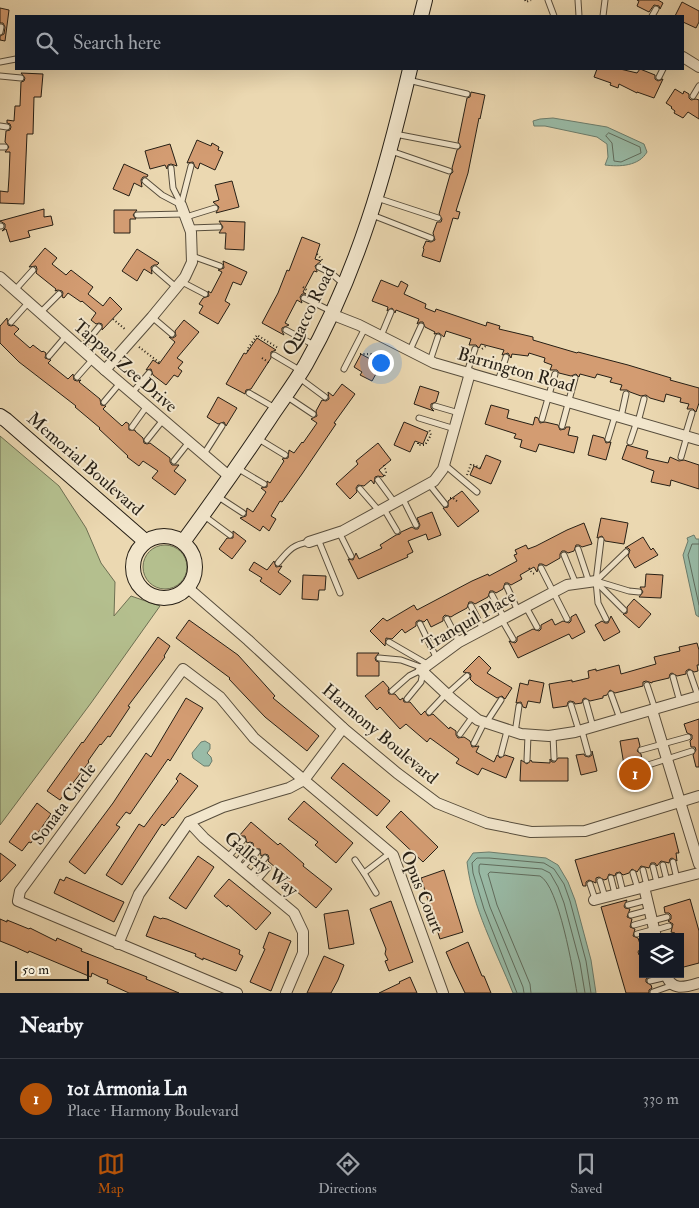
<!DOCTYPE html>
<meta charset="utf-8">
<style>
body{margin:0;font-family:"IM FELL Double Pica",serif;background:#242831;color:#f1f3f6}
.controls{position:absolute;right:15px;bottom:15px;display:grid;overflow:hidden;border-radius:0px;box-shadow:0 5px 20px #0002}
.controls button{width:45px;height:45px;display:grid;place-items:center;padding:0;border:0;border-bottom:1px solid #363941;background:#171b24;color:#f1f3f6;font:25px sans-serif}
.scale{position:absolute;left:15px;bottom:12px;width:74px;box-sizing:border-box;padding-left:5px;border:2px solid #261f15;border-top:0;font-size:14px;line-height:18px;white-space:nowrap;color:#261f15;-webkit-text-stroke:4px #f2e6cc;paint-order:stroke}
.you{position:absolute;left:380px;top:362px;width:18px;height:18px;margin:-12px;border:4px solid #fff;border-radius:50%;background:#1a73e8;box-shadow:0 0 0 8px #1a73e833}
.badge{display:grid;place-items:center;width:32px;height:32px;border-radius:50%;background:#b45309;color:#fff;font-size:16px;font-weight:700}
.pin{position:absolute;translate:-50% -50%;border:2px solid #fff;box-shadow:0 1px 5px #0006}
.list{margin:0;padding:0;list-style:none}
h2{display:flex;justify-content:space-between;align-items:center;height:65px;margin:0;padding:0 20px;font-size:21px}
h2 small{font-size:16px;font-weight:400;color:#9ea1a6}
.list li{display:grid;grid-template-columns:32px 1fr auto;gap:15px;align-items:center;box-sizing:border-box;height:80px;padding:0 20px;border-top:1px solid #363941}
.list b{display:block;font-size:19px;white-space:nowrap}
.list p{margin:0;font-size:16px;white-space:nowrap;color:#9ea1a6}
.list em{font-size:16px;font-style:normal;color:#9ea1a6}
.icon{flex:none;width:28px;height:28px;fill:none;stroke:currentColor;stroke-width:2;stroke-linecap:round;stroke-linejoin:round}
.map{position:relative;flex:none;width:699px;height:993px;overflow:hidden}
.search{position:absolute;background:#171b24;box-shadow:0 5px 20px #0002;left:15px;right:15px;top:15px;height:55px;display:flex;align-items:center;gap:12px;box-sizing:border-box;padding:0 18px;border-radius:0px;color:#9ea1a6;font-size:19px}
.sheet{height:145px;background:#171b24}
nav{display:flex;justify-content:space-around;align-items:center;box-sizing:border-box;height:70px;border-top:1px solid #363941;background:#171b24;font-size:14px;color:#9ea1a6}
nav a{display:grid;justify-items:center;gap:2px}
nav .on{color:#b45309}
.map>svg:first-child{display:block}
.green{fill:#b4bf8e;stroke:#6d6f52}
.water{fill:#99bba7;stroke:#6b7d6d}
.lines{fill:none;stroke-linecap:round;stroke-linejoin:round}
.shore{stroke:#606d5e;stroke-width:1}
.building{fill:#d39c72;stroke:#261f15}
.lane-casing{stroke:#574d3c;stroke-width:7}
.street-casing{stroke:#574d3c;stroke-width:12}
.secondary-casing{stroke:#261f15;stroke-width:16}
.path{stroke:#261f15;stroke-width:2;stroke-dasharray:1 2.5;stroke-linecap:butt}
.lane{stroke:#f2e6cc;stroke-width:5}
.street{stroke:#f2e6cc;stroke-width:10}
.secondary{stroke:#f2e6cc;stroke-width:14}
.labels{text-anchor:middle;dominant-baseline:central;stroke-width:4;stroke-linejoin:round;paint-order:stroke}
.street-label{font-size:18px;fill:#261f15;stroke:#f2e6cc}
</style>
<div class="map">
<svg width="699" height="993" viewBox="0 0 699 993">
<rect width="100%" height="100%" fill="#ebd8b1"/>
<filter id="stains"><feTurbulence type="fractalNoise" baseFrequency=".004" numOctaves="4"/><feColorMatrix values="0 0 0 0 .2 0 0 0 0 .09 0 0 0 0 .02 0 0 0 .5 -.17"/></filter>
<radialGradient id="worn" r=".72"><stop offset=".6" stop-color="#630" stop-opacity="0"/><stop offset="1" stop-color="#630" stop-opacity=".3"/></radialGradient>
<g class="green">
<polygon points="0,436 59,486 86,528 101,563 115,582 114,616 131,596 160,606 91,703 0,825"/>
<circle cx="165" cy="567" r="22"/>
</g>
<g class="water">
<path d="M553 118 607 127 644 144 647 152C639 166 620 167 605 165L608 157 607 144 597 137 545 126H534L533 121 540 119Z"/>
<polygon points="694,535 696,539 699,539 699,617 696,615 683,555 688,541 687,538"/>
<polygon points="205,741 210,744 210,749 207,753 211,757 212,761 209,766 204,766 193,758 192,753 201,742"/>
<path d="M489 852 546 858 558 865 568 882 575 900 591 960 596 993H513C496 951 472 907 467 862L473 853Z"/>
</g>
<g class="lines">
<g class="shore">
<polygon points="609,133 640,147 641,153 621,162 614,161 612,143 606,136"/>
<polyline points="699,544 692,544 688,555 699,605"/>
<polyline points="517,993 484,909 473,873 472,863 477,858 489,858 544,863 554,869 564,884 570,901 586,961 591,993"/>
<polyline points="524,993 523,987 490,907 479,872 479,866 480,864 542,869 550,873 558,887 564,903 580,963 585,993"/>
<path d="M531 993 530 984 497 905 488 874 490 872 540 876C559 886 573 971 577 993"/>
</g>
</g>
<g class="building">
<polygon points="637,0 658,0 663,3 660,9 659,6 654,5 649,12 637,6 639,1"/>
<polygon points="682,2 699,11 699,22 696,28 683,22 683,16 675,16"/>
<polygon points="0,8 9,10 5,41 0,40 0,36 4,34 5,27 3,23 0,23"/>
<polygon points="597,69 620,69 637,73 640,69 655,75 655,79 658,81 663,79 654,98 637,92 637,93 619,84 618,88 610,85 611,83 594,77"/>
<polygon points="21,73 43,74 41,97 34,97 33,134 27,134 24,204 0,203 0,191 8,192 9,177 10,152 5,152 9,147 5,142 6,131 10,130 11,127 10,124 7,123 7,120 14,121 15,106 20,106 21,82 24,81 25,78"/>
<polygon points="675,89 683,94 684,91 689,94 689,98 691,100 696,99 699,100 699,119 688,112 683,118 674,113 675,111 671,108 672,107 666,103"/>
<polygon points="471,92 485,95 480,119 479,118 468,173 456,211 460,212 458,219 453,218 440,262 422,256 424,249 423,248 426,241 431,242 435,240 433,233 437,222 441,222 442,219 439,214 450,175 453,172 452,168 457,150 461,147 458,142 467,98 470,97"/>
<polygon points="197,140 211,146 212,143 219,147 218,150 223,152 215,170 200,163 198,169 195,167 193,162 187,163"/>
<polygon points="170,144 177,166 171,164 168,165 167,169 165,165 150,169 145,151"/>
<polygon points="124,164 148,175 147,177 143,177 141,180 142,187 134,183 129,196 113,189"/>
<polygon points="232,181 239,207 216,213 219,207 213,202 219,200 215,185"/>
<polygon points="44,209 44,217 51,216 53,225 28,231 30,237 10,242 6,229 2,231 5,228 5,224 0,221"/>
<polygon points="114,210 137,210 133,215 136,219 130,219 130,233 114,233"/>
<polygon points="219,221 245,222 244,250 225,249 226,233 219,233 223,227"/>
<polygon points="302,237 320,244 315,259 321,261 315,266 317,271 317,272 314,271 303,292 306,294 302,294 300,297 302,303 297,300 285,323 289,325 282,328 282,331 284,335 262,323 278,293 287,270 289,271"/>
<polygon points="45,248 57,258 52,264 66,275 71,270 93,287 88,294 103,306 110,297 122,309 102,330 102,324 99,323 96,324 91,320 96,313 82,301 81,302 68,293 64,298 62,297 63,293 62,291 58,290 55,291 56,289 36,273 37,269 36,266 29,267"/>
<polygon points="137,249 159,263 157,265 154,265 151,267 152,274 144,269 137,281 122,271"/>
<polygon points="223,261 247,272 241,285 233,282 225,301 230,304 218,324 199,313 203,306 199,304 203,298 209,296 208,291 211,293 222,272 218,270 224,268"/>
<polygon points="381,280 398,287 401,281 408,285 404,294 426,304 425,308 435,312 436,309 486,326 487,322 500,326 499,329 533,337 533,340 577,353 578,352 628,365 671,378 670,380 699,388 699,403 696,412 693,409 687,409 689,404 680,402 681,398 666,394 664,402 650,398 646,395 641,396 630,392 627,390 620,390 622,385 610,382 612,378 597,374 595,378 580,374 579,377 576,374 571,376 559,373 557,370 550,370 552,365 544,362 545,358 529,353 528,356 512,354 511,358 508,353 502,355 504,350 481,344 479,348 476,345 469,345 471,339 446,331 444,337 439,333 434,334 435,332 425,327 423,322 420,322 417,324 419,319 396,310 395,313 392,308 387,311 388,307 372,301"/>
<polygon points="7,318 8,325 11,326 14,325 19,329 14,334 30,348 33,345 42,352 43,351 46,353 45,358 51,360 48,363 68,379 73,374 74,380 77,381 81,380 79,382 100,399 101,405 106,406 103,409 122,426 126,422 129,424 129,430 135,430 135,431 143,438 144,443 147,444 150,443 170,458 170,462 172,465 179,465 174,471 186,480 175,495 152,478 158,471 143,461 139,466 127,457 128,456 99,429 100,428 75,407 76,406 19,362 0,343 0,326"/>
<polygon points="184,320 199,332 177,358 183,362 178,368 182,371 178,377 174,375 166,385 153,375 151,369 146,370 153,360 159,364 175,342 169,337 173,338 176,336 175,331"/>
<polygon points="257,338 276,350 271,352 271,358 251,389 246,390 245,394 226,384 244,353 246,354"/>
<polygon points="361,354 381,365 372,381 360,375 362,372 354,367"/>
<polygon points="342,384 355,394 334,423 336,424 302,474 282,502 280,501 271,516 276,519 269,531 263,526 260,531 240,518 246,516 247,508 253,512 266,492 261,488 267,487 267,481 270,483 284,461 282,459 288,458 289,450 294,453 302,442 303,443 317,423 311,419 317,416 316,411 322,400 326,401 329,399 328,392 333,396"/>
<polygon points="420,386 439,392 436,402 431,404 431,408 434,411 414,404"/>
<polygon points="218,397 237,408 226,426 224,422 218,424 207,417"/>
<polygon points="491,405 509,410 507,418 533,425 535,417 538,418 540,423 545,422 558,425 560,430 565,429 566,427 570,427 568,435 578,437 574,453 539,444 536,452 520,447 522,440 514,438 516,434 485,424"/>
<polygon points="404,422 428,432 423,444 415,441 410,452 394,445"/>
<polygon points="593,435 604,438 606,443 611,442 606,460 588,455"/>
<polygon points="378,443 391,460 379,470 384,476 382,477 378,476 375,477 374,484 371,480 364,486 358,485 356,488 357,492 350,499 336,484 358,464 356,461"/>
<polygon points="627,445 648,451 646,458 668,463 670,457 679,461 684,460 699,465 699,489 671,480 670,486 651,482 654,471 622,459"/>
<polygon points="486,455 501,461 491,484 470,475 474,466 480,469"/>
<polygon points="462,491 479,511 458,527 443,508 448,507 448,501"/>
<polygon points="432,512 441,535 428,540 426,534 408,541 413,552 407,555 408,557 358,579 348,559 353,560 356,553 359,559 382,548 380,545 396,535 400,534 401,532 412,527 415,529 418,529 420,525 417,518"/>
<polygon points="601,518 628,523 624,544 605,541 602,536 597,538"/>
<polygon points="584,523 592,544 582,547 579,545 576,545 574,551 568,553 565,551 562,551 560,554 560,558 546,566 542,564 539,564 537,572 534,567 520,575 522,579 511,585 508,583 505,583 503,589 496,593 493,591 490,591 488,597 475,604 472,602 469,602 467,608 454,615 451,617 445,615 443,617 443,621 431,627 427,619 424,622 419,620 416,622 416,626 405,633 402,629 392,639 386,638 385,646 370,631 383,618 387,621 414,605 417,610 472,581 488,574 489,576 517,561 514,555 517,554 515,550 526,545 528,549 536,546 567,530"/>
<polygon points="233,531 246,541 232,559 219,549 227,538 233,538"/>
<polygon points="643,537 651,550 653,548 658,555 635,568 628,556 630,550 628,548 625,548"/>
<polygon points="274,561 276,567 282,566 278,572 291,581 280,595 260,581 262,578 249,570 254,562 267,570"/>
<polygon points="646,574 663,575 661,598 639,597 643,592 640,587 645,587"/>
<polygon points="303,575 326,576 325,590 319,590 318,600 302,599"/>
<polygon points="634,599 651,614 639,628 623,614 627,613 627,607"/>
<polygon points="576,614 585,632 572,639 569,634 518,658 509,641 515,643 517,641 517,637 533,629 539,631 541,629 541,625 552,619 555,625 563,621 569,623 571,621 571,617"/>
<polygon points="611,616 620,632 604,641 595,625 602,621 605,623 608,623"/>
<polygon points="189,620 238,655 275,696 273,698 319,736 307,751 265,717 229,679 230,678 176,638"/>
<polygon points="158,637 170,646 164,656 165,657 128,706 130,707 110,737 108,736 101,745 100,744 88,761 89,762 60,800 47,791 82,742 83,743"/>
<polygon points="697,643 699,650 699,665 697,665 698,671 694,672 689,669 686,671 686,674 677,676 672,673 670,674 669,678 652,682 652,683 646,681 643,682 643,686 615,693 610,690 607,695 603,696 603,698 590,701 585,698 583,699 582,703 575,704 574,702 570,701 568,702 567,706 553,708 549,684 572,680 572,682 589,678 588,671 596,669 596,671 619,665 621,674 656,664 654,657 680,651 679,647"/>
<polygon points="357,653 379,653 375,658 376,661 379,662 379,676 357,676"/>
<polygon points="479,656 491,668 487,673 512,688 505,699 502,696 497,698 475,684 470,679 471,676 470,673 463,672"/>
<polygon points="529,680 544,683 540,703 528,701 526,708 523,707 521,702 516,703 520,683 528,685"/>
<polygon points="383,681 389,688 388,691 389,694 395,694 400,700 403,698 404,702 410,702 421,715 425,711 428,716 433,714 449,729 450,727 456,731 456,735 458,738 464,737 470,741 472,747 479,746 476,752 494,762 497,755 500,758 505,755 514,758 506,778 482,768 478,775 456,763 459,759 430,738 427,742 406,724 400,729 380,707 377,710 365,696"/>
<polygon points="186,698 203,708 170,761 168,759 130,814 126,812 116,825 120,827 85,874 69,862 113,803 146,753 151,757"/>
<polygon points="699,719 699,767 696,767 693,755 696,750 695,747 691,747 690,741 692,739 692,735 687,733 684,724"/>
<polygon points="638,738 640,746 637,751 641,754 642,760 643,760 641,767 642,770 646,770 649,782 626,788 620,766 624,765 620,741"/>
<polygon points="592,751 597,771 581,775 576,755 584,754 585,756 589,757 592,755"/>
<polygon points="558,758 568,758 568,781 520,781 521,760 527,764 531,760 532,762 550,763 550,759 552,762 555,762"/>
<polygon points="343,763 390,801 377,816 331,778"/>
<polygon points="180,773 198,786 173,818 172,817 164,826 162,824 122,885 106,875 139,824 144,827 178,781 176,779"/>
<polygon points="304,801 353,843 336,863 315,845 318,842 288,819"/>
<polygon points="37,803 51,814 31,843 29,842 22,851 9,842"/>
<polygon points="401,811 438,847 423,862 386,827"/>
<polygon points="251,822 278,845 280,843 304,864 303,866 332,889 316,908 282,879 285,876 268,861 269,858 268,855 265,854 261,856 260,849 254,849 253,843 250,842 247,843 245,836 239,836"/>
<polygon points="674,833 679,853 676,853 677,861 672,858 670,859 669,863 661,861 657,866 655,863 651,863 649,868 641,866 637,872 632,869 629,873 623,875 620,872 616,873 615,876 609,874 607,879 604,880 599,877 596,878 596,883 589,880 586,882 586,886 583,886 575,860"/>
<polygon points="0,853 16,865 0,882"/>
<polygon points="198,856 214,867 186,909 169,898"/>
<polygon points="444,870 463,932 440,939 421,878"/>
<polygon points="66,877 124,902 114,922 54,893 60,879 64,881"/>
<polygon points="229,879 271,913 256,930 228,905 227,907 214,896"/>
<polygon points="690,899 699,931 699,963 680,968 680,937 676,937 675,933 671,932 673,924 668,921 671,919 671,915 669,913 665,913 664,907"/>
<polygon points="627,900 624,906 625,908 630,909 627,917 632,919 630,927 635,929 633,936 638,938 641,947 638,952 639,955 643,956 643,974 648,974 649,977 646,979 646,982 651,985 652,988 649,990 649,993 626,993 601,907"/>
<polygon points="391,901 413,962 389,971 385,961 388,960 385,954 386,949 370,909"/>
<polygon points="348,910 354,944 329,949 324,914"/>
<polygon points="154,916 161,919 162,918 167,919 240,950 239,954 243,956 236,971 203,958 203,960 195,956 196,954 146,936"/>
<polygon points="0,919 7,922 7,920 29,929 30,928 56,941 57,938 82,949 81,951 147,977 146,979 179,993 129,993 107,983 108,980 100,977 92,973 91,977 29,951 28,953 15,947 0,941"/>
<polygon points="269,932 291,941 271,991 250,982 265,949 263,948"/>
<polygon points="468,942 482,976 484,976 491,993 465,993 453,968 446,952"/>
<polygon points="324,956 344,965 338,980 331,993 307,993"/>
<polygon points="410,977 417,993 379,993 400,983 399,982"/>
</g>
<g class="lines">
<defs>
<g id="lane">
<polyline points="548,0 554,16"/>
<polyline points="578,0 579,16"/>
<polyline points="603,16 605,0"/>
<polyline points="652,16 656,9"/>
<polyline points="0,32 1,27"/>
<polyline points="0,62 16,59"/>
<polyline points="0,76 21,78"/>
<polyline points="659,77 663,69"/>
<polyline points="408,80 467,94"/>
<polyline points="693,96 699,86"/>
<polyline points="0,126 7,127"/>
<polyline points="395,134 457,146"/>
<polyline points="0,147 5,147"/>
<polyline points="391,151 449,171"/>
<polyline points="171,168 173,188 181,204"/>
<polyline points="145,181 162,195 181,205"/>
<polyline points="377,198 438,218"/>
<polyline points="181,205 191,166"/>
<polyline points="137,215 184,214"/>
<polyline points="372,215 431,238"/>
<polyline points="186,217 215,208"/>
<polyline points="0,226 1,226"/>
<polyline points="190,228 219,227"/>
<polyline points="192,256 220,266"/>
<polyline points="319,267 331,273 339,280 344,282"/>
<polyline points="155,269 177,288"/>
<polyline points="182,282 205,294"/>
<polyline points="15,290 33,270"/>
<polyline points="304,298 331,311"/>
<polyline points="40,313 59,294"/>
<polyline points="152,317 172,334"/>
<polyline points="11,322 28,303"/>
<polyline points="286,330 314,345"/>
<polyline points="381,336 391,312"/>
<polyline points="81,349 99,327"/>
<polyline points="410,350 421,326"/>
<polyline points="274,355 301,371"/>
<polyline points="49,356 66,336"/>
<polyline points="430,361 438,337"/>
<polyline points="344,369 365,328"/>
<polyline points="467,372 475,349"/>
<polyline points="77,377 93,359"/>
<polyline points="298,377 325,397"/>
<polyline points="498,381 506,357"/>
<polyline points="132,393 149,373"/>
<polyline points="249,393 275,408"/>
<polyline points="286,396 313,414"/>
<polyline points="104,402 120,383"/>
<polyline points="435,406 459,413"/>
<polyline points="621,417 626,394"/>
<polyline points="419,418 455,429"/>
<polyline points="542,419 555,374"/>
<polyline points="638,422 644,399"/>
<polyline points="562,426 575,378"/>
<polyline points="132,427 147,406"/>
<polyline points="685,436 692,413"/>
<polyline points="257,438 285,455"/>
<polyline points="608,439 615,416"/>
<polyline points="147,440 163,420"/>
<polyline points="630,442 637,421"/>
<polyline points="204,454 222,426"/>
<polyline points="681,457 687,436"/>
<polyline points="174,461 189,442"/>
<polyline points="445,465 477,492"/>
<polyline points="237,468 264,484"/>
<polyline points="378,480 395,503"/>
<polyline points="429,484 445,504"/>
<polyline points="360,489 380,512"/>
<polyline points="217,496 243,513"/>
<polyline points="403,499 416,525"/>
<polyline points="384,509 397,531"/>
<polyline points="203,515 230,535"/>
<polyline points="339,532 351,556"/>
<polyline points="318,539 340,593"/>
<polyline points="601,540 596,581 598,603 606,619"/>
<polyline points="578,549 589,582"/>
<polyline points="564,555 576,584"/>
<path d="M278 563C289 550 292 545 309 542"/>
<polyline points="541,568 567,619"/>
<polyline points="596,581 629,591 639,592"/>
<polyline points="596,581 626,552"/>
<polyline points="596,582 624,610"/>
<polyline points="507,587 518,611"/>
<polyline points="492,595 504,618"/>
<polyline points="471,606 483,629"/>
<polyline points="526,607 537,627"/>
<polyline points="447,619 459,642"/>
<polyline points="502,620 513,639"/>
<polyline points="420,624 436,657"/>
<polyline points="389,642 427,664"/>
<polyline points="379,658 401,660 423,668"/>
<polyline points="690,673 698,696"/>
<polyline points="673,677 680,702"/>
<polyline points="647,685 655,709"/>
<polyline points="392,691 409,676 421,670"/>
<polyline points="447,694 467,676"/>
<polyline points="611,694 620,719"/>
<polyline points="407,699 421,682 423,672"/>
<polyline points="586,702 593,727"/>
<polyline points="571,705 579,731"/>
<polyline points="429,712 446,694"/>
<polyline points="486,723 501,700"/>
<polyline points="582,731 588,753"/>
<polyline points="515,733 519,706"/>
<polyline points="460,734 473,716"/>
<polyline points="553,735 554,758"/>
<polyline points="474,743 484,723"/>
<polyline points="641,750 688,737"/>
<polyline points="501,754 507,731"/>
<polyline points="527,760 528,735"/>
<polyline points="645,766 692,751"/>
<polyline points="228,857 243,840"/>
<polyline points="355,860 364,873 390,853"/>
<polyline points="673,862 677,879"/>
<polyline points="236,864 250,846"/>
<polyline points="663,865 667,881"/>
<polyline points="653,867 657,883"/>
<polyline points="241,869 257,852"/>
<polyline points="643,870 647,886"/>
<polyline points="364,873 376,893"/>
<polyline points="633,873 638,889"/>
<polyline points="250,876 265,858"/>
<polyline points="619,876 623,892"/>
<polyline points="611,878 615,894"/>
<polyline points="257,881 268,868"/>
<polyline points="600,881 605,897"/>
<polyline points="590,884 595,899"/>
<polyline points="628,905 647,900"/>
<polyline points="631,915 650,910"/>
<polyline points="652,921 667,917"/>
<polyline points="634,925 652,920"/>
<polyline points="655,930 669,926"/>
<polyline points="637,934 655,929"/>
<polyline points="669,937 672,936"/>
<polyline points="642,952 643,952"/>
<polyline points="650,981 667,977"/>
<polyline points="653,992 673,985"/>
</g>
<g id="street">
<polyline points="683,57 699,67"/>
<polyline points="0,277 105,370 230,477"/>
<polyline points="331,314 359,325 434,363 699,440"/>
<polyline points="105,370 152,317 185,277 192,262 191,232 181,205"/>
<polyline points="309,542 343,531 434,481 443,469 470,373"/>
<polyline points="596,581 567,585 459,642 421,670 452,699 478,720 521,734 549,736 575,732 699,696"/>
<polyline points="188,588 248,640 343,728 397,773 437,803 487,823 531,832 585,831 699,796"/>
<polyline points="652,710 699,864"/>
<polyline points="189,822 204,838 294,913 303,932 303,953 286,993"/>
<polyline points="644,887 656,937"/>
<polyline points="594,900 699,873"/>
<polyline points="118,944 139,894 189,822 223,807 289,788 304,780 343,728"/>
<path d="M666 974C671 992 686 987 699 983"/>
<polyline points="237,993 18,901 20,891 183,669 220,697 254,738 393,855 443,993"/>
</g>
<g id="secondary">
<polyline points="421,16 425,0"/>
<polyline points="0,416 6,420 145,541"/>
<circle cx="164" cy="567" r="31"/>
<path d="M183 542C213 501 242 460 270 418 282 400 295 383 306 364 358 272 386 171 410 69"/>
</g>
</defs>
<use href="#lane" class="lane-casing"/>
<use href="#street" class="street-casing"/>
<use href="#secondary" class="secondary-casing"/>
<g class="path">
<polyline points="525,0 526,2 531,0"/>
<polyline points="317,254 323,261"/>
<polyline points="303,287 309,292"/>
<polyline points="113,319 126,330"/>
<polyline points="139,347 160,363"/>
<polyline points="482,349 487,345"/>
<polyline points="248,351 247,350 257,335 278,348"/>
<polyline points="360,354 371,354 375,358 374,361"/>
<polyline points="262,358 268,362 271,362"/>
<polyline points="418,443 418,445 425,445 431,435 429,429"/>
<polyline points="384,465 386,472 384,477"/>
<polyline points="467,475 471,464 481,468"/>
<polyline points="450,498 453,498 458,502"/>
<polyline points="529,568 532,573 535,574"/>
</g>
<use href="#lane" class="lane"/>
<use href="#street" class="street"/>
<use href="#secondary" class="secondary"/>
</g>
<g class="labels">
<g class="street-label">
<text transform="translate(309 311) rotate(-64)">Quacco Road</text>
<text transform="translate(125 366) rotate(41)">Tappan Zee Drive</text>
<text transform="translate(516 370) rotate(16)">Barrington Road</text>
<text transform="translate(85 464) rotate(41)">Memorial Boulevard</text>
<text transform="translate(469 621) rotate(-30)">Tranquil Place</text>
<text transform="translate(380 734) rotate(40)">Harmony Boulevard</text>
<text transform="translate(64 804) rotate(-54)">Sonata Circle</text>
<text transform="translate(261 864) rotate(40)">Gallery Way</text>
<text transform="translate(422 892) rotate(68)">Opus Court</text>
</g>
</g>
<rect width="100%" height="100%" filter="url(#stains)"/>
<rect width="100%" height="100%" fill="url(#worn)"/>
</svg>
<div class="controls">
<button><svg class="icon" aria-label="layers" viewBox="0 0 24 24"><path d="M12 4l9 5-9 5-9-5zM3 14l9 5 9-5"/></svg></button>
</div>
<div class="scale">50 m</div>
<div class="you"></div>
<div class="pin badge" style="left:635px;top:774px">1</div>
<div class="search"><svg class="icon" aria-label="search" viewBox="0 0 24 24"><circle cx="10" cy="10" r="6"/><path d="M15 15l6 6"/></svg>Search here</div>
</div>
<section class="sheet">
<h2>Nearby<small></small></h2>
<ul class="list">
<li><span class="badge">1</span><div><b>101 Armonia Ln</b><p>Place · Harmony Boulevard</p></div><em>330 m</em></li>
</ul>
</section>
<nav>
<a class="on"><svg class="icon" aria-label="map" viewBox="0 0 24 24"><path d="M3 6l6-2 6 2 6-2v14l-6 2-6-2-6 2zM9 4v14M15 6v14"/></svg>Map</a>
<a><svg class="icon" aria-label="directions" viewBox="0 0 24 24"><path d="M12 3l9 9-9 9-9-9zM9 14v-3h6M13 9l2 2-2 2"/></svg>Directions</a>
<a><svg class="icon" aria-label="saved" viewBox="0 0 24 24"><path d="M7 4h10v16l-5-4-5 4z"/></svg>Saved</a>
</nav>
